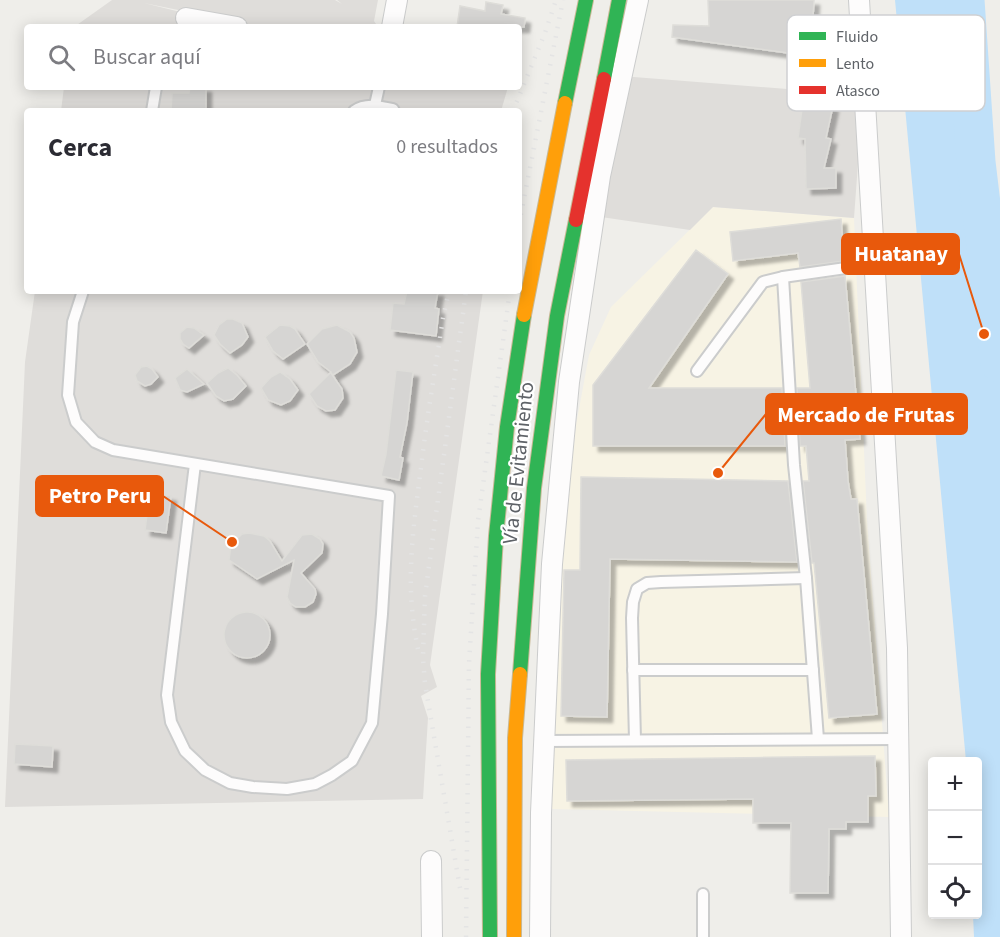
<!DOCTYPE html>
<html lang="es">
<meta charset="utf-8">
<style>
body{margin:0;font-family:"Source Sans 3",sans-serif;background:#f7f7f7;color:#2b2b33}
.controls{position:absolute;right:18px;bottom:18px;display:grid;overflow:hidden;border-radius:6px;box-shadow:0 3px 15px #0003}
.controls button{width:54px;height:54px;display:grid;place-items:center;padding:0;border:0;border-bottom:2px solid #e1e1e2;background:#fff;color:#2b2b33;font:30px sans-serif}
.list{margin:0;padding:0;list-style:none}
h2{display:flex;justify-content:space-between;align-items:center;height:78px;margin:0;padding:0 24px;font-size:26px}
h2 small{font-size:20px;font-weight:400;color:#7c7c81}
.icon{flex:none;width:33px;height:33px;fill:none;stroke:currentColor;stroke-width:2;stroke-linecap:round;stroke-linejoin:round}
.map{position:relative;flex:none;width:1000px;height:937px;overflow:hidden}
.search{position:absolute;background:#fff;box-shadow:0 3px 15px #0003;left:24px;top:24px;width:498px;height:66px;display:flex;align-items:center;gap:15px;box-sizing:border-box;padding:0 21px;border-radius:6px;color:#7c7c81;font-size:22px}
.panel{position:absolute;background:#fff;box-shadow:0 3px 15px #0003;left:24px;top:108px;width:498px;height:186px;border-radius:6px}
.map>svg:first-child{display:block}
.commercial{fill:#f7f3e4}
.industrial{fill:#dfddda}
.water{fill:#bfe0f9}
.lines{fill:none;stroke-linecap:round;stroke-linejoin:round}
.river{stroke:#bfe0f9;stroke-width:39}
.building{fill:#d6d5d3;stroke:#deddd9;stroke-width:1.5;filter:url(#shadow)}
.lane-casing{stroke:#cbcccc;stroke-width:14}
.street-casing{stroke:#cbcccc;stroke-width:22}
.fast-casing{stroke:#c8b996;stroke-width:16}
.slow-casing{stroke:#c8b996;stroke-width:16}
.jam-casing{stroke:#c8b996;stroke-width:16}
.lane{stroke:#fdfcfc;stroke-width:10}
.street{stroke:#fdfcfc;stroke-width:20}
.fast{stroke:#30b455;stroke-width:14}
.slow{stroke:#ff9f0a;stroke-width:14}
.jam{stroke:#e5322d;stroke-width:14}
.rail{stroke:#e4e4e4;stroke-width:4.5;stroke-dasharray:1.5 8;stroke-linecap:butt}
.labels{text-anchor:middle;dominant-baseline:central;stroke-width:4.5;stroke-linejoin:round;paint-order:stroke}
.street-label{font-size:21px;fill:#5f6368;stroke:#fff}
.key{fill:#fff;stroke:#cfd0d2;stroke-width:1.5}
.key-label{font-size:16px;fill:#5f6368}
.leader{fill:none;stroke:#e8590c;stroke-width:2}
.callout-dot{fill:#e8590c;stroke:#fff;stroke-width:2}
.callout{fill:#e8590c;stroke:#e8590c;stroke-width:2}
.callout-label{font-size:22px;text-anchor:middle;font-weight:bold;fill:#fff}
</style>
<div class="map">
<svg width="1000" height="937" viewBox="0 0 1000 937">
<defs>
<filter id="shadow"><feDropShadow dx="5.5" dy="5.5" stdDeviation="1.5" flood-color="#0004"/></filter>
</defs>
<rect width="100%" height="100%" fill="#efeeea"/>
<polygon class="commercial" points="713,207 854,218 867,520 889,817 550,809 561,567 576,425 589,355 611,307"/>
<g class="industrial">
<polygon points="112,0 335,0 342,4 337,0 378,0 374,21 378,27 261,27 144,3 241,27 74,27"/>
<polygon points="621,76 863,95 854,218 713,207 690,230 601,217"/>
<polygon points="64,87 508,87 501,111 61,111"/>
<polygon points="35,291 483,291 430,665 437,687 421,696 428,718 423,799 5,807 25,362"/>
</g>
<polygon class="water" points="895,0 965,0 976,162 1000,363 1000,937 974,937 973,915 978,914 978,762 966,761"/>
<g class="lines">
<polyline class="river" points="965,0 976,162 1000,363"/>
</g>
<g class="building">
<polygon points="708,0 814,0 812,33 829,35 825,67 828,67 828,105 833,106 826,138 831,139 824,168 836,168 836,188 806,189 805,139 798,138 803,102 809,103 810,56 672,37 673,25 709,26"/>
<polygon points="486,2 503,5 501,14 525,18 524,27 457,27 460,6 485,11"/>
<polygon points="190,87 206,87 206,111 171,111 172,93 189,93"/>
<polygon points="841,219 844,261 800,267 798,253 733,261 730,232"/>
<polygon points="696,250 728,274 649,388 782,388 785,446 593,446 593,385"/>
<polygon points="845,276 860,439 845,440 848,481 851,499 857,499 877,714 829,718 814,563 812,563 803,481 809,481 806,446 800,446 797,388 810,388 801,282"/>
<polygon points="407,291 438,291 435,308 439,309 436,336 390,330 393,303 404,304"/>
<polygon points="227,319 233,319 242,323 248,337 242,345 230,353 220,344 214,335 219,325"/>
<polygon points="280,325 290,326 295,329 305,344 283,359 273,351 265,337"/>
<polygon points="337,325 350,332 354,338 357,352 350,364 333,375 331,373 342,389 343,398 335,410 326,411 317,406 309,394 331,372 318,362 307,344 322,329"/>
<polygon points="187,327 194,328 204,335 189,348 183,344 180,339 180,333"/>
<polygon points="147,366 152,369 158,377 151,384 145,386 137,381 135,375 141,367"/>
<polygon points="228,368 237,375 246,386 233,399 224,401 216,396 207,383 218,373"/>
<polygon points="187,369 204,384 187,392 180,390 175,378"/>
<polygon points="396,370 413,372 407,423 400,457 403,458 399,480 381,476 386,454"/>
<polygon points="280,372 290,379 298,390 290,401 281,405 268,400 261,388 271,377"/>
<polygon points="581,477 788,481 797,562 610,559 607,717 561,716 564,570 580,570"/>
<polygon points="150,493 171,496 166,533 145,530"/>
<polygon points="249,533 264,536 270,541 282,561 302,535 312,534 320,539 323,544 322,553 301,573 315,589 316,594 313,602 305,607 296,607 290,603 287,597 294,560 257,579 229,560 231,545 242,534"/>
<circle cx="247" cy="635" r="23"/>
<polygon points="15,744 53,746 52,767 14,764"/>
<polygon points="875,756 876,796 868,796 868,822 846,822 846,829 829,829 828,893 790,893 791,823 753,823 753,799 567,801 566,760"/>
</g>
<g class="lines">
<defs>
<g id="lane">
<polyline points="375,105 379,87"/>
<polyline points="152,111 156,87"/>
<path d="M354 111C365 103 380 106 393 109L394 111"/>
<polyline points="783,277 794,465 806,578 818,739"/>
<polyline points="83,291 73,322 68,395 76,422 95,442 113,450 389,496 382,614 372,723 352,761 332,775 315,784 287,789 253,787 230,783 205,770 185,751 171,722 167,695 195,464"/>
<polyline points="697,371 763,282 783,277 874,264"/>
<polyline points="633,670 813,670"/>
<polyline points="635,740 632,618 633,602 637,589 647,583 661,582 806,578"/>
<polyline points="544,741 898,739"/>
<polyline points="703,937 703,894"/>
</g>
<g id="street">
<polyline points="859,0 897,648 901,937"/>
<polyline points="186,18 237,27"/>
<polyline points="392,27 397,0"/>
<polyline points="431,861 432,937"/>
<polyline points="540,937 541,813 552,564 569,382 600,176 638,0"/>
</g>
<g id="fast">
<polyline points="604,79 619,0"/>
<polyline points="565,103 586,0"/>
<polyline points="520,674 534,488 557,316 576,220"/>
<polyline points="490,937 488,674 496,536 507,427 524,315"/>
</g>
<g id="slow">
<polyline points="524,315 565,103"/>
<polyline points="514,937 515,738 520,674"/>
</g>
<polyline id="jam" points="576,220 604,79"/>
</defs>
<use href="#lane" class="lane-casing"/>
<use href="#street" class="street-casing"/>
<use href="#fast" class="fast-casing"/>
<use href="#slow" class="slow-casing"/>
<use href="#jam" class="jam-casing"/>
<use href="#lane" class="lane"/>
<use href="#street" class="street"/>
<use href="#fast" class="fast"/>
<use href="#slow" class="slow"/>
<use href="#jam" class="jam"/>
<g class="rail">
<polyline points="513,111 545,33 556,0"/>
<polyline points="519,224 563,0"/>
<path d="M418 649C405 587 412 537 420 476 426 423 435 371 443 318L449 291"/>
<polyline points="460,888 425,684 423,657 425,596 466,291"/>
<polyline points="466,937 469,663 478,521 510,291"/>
</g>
</g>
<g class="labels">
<g class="street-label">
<text transform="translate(518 463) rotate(-84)">Vía de Evitamiento</text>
</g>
</g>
<rect x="787" y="15" width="198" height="96" rx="9" class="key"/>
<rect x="799" y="32" width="27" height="8" fill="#30b455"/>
<rect x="799" y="59" width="27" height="8" fill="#ff9f0a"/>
<rect x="799" y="86" width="27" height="8" fill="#e5322d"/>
<g class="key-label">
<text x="836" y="42">Fluido</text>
<text x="836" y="69">Lento</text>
<text x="836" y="96">Atasco</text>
</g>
<path class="leader" d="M984 334L959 254M718 473L766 414M232 542L163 496"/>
<g class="callout-dot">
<circle cx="984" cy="334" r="6"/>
<circle cx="718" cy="473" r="6"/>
<circle cx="232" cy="542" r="6"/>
</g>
<g class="callout">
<rect x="842" y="234" width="117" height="40" rx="6"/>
<rect x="766" y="394" width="201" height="40" rx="6"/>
<rect x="36" y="476" width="127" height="40" rx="6"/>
</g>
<g class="callout-label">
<text x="901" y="261">Huatanay</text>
<text x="866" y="422">Mercado de Frutas</text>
<text x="100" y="503">Petro Peru</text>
</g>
</svg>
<div class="controls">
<button>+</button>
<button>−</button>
<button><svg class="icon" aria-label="locate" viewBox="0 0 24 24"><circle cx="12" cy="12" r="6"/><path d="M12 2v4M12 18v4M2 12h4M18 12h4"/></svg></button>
</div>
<div class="search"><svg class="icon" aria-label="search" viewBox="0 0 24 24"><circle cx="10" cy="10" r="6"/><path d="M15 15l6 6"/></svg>Buscar aquí</div>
<section class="panel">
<h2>Cerca<small>0 resultados</small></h2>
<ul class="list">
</ul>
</section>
</div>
